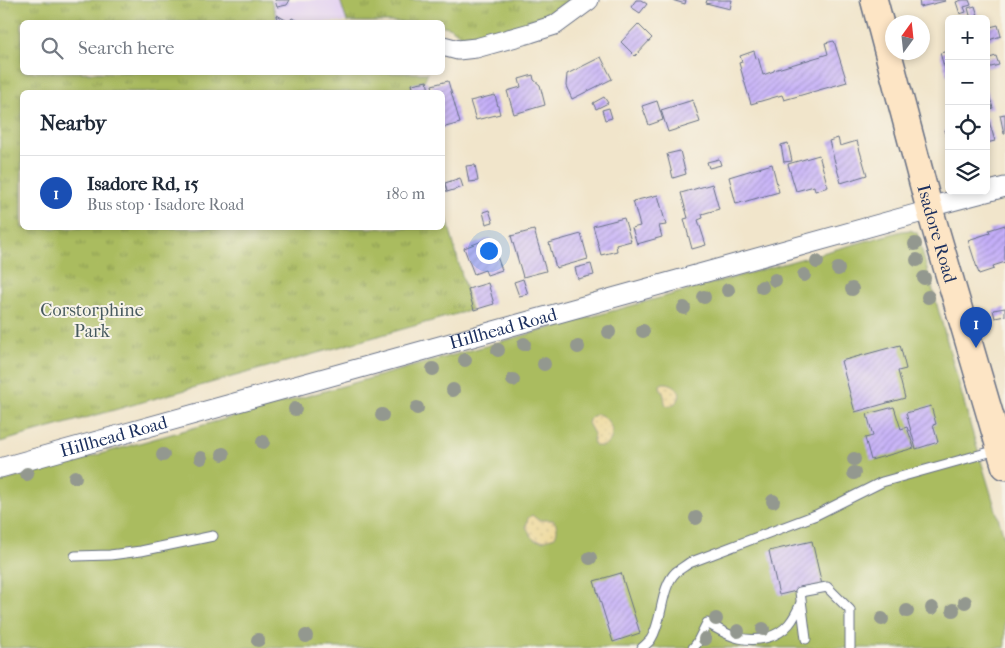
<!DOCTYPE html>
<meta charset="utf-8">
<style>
body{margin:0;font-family:"IM FELL French Canon",serif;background:#f6f6f7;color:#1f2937}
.controls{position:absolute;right:15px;top:15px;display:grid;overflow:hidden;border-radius:8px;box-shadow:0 2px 8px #0003}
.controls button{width:45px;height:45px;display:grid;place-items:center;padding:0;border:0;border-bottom:1px solid #e0e1e3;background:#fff;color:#1f2937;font:25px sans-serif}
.compass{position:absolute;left:885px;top:15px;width:45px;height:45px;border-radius:50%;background:#fff;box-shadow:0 2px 8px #0003;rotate:15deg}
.you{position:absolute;left:488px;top:250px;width:18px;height:18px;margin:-12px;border:4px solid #fff;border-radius:50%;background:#1a73e8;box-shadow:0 0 0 8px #1a73e833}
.badge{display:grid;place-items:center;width:32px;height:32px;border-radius:50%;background:#b5179e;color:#fff;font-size:16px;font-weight:700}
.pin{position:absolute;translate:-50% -41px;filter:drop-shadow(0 1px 2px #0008)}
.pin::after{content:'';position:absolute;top:26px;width:18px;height:15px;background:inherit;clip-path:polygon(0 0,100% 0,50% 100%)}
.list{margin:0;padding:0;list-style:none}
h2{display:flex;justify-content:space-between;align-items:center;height:65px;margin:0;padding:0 20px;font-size:21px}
h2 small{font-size:16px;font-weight:400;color:#747a83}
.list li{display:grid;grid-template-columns:32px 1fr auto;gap:15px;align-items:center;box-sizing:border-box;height:75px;padding:0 20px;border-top:1px solid #e0e1e3}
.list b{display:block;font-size:19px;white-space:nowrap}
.list p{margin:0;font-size:16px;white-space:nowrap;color:#747a83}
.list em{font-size:16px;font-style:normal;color:#747a83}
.icon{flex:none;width:28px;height:28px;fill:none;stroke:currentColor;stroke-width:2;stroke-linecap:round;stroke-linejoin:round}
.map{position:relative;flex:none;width:1005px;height:648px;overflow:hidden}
.search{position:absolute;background:#fff;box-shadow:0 2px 8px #0003;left:20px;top:20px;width:425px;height:55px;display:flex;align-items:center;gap:12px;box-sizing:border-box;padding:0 18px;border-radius:8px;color:#747a83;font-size:19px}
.panel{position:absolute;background:#fff;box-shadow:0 2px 8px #0003;left:20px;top:90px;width:425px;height:140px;border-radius:8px}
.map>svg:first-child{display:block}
.built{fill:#e4d3f2}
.green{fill:#aabc5f;stroke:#62765e}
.sand{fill:url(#sand-dots);stroke:#84847e}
.park{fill:url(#park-tufts);stroke:#62765e}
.building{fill:url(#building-hatch)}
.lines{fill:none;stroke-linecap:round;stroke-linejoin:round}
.lane-casing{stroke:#666f84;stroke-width:11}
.street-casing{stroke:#666f84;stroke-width:21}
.secondary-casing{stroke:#666f84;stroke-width:29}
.lane{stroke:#fff;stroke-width:9}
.street{stroke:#fff;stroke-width:19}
.secondary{stroke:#fde5c5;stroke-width:26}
.tree{fill:#93988f}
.labels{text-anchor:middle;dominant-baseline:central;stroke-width:4;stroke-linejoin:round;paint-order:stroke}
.street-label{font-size:18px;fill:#1b2f5e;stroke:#f7f3e8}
.park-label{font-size:18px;fill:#46595e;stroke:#f7f3e8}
</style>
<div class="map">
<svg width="1005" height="648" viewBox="0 0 1005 648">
<defs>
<pattern id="sand-dots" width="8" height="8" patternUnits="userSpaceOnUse" patternTransform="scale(1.25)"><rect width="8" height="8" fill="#eeda9e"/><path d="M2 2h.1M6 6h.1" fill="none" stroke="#ccbb8a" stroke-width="1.8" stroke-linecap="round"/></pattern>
<pattern id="park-tufts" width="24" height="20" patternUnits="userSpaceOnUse" patternTransform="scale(1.25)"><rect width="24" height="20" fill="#aabc5f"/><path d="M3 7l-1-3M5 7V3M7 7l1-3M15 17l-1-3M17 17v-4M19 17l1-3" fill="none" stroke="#8a9952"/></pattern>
<pattern id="building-hatch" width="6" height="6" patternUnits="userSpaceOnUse" patternTransform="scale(1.25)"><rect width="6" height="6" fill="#c5aff9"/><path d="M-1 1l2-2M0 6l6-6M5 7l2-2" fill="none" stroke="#9f8fcd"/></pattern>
</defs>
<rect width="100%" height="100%" fill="#f7f3e8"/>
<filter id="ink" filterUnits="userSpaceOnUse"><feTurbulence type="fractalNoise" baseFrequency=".02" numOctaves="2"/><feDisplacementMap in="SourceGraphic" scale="10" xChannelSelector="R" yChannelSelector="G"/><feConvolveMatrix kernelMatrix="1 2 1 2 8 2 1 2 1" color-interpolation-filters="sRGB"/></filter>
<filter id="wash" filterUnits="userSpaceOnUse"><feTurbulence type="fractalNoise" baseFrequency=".0096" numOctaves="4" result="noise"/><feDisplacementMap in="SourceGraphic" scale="20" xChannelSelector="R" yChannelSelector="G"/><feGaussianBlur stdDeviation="1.12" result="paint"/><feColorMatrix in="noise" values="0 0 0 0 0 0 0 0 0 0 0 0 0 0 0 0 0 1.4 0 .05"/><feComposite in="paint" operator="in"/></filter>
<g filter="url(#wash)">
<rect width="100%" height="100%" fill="#f1e5cb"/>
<polygon class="built" points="271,0 340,0 347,22 278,22"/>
<polygon class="green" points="910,230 917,233 972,431 1005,540 1005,648 0,648 0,482 500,342 902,231"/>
<g class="sand">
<path d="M663 383C679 382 688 400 669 406L666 405C664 401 665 400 664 396 663 392 660 389 660 385Z"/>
<path d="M597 414C609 416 618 435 607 444 604 447 599 446 595 446L593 440 594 434 588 423 590 418Z"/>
<path d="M532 515 538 520H553C558 526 558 530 555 537L542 541 534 540 526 527 528 518Z"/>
</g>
<g class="park">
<polygon points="0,0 271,0 278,22 22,22 22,72 428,73 424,81 411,85 413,92 22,92 22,228 442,228 443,203 471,310 0,442"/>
<path d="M340 0H570L533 22 468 37C456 37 456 27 443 26L442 22H347Z"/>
</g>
<g id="blocks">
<g class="building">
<polygon points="275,0 290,0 287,5 277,7"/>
<polygon points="636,0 641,0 647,4 640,13 631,7"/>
<polygon points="672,0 686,0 685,4"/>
<polygon points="707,0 732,0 730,9 706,3"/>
<polygon points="919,0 944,0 945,1 920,7"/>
<polygon points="962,0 969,0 971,5 964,7 966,12 960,14 956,2"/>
<polygon points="975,6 979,19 971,19 968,8"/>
<polygon points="277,15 289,22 292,18 300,22 278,22"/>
<polygon points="638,24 652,38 635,56 621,42"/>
<polygon points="998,25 1001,36 986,41 986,28"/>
<polygon points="834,41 847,82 784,100 782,95 751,104 739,63 742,62 740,56 754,51 756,58 758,57 763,75 774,71 774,70 828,54 825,43"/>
<polygon points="949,51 949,75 947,76 940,53"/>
<polygon points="996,56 999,65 987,68 986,59"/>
<polygon points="601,57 612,79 572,99 566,86 567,74"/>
<polygon points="533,75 534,80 540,85 545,105 514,114 507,91 521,87 519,79"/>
<polygon points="427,81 429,91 422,92 414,92 412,84"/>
<polygon points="448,81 460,123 442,128 442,92 434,92 432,85"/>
<polygon points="986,86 993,108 986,110"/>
<polygon points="495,95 500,114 476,120 470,101"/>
<polygon points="604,97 608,103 596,109 593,103"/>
<polygon points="693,100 700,122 668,132 661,110"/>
<polygon points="657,101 663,120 649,125 642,106"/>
<polygon points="609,108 612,118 605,120 602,110"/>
<polygon points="1005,114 1005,134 1004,134 1000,115"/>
<polygon points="986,118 988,118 995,141 986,143"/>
<polygon points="949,129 949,143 948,143 945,130"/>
<polygon points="838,138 840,146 857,141 867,175 841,183 829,141"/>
<polygon points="788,143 792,161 784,162 781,145"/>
<polygon points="680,151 686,174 673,178 667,154"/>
<polygon points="819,155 828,187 815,191 814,186 796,191 788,164"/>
<polygon points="719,159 721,165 709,168 707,162"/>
<polygon points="772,164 779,192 736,204 729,177"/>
<polygon points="475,165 478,181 469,182 466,166"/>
<polygon points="460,178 463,187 447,192 445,183"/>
<polygon points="712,184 719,209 702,214 703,218 698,220 706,245 692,249 684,219 688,218 681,193"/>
<polygon points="658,195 666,225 659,226 662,237 637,244 632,228 640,226 633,201"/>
<polygon points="489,210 493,222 486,224 483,212"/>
<polygon points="624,218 631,241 616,245 617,251 601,255 593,226"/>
<polygon points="1005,225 1005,262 993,266 994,269 979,274 968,240 990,233 989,230"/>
<polygon points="534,230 546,271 523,277 511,236"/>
<polygon points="581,234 588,259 556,268 549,243"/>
<polygon points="490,238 502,270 487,275 485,270 474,274 464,248"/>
<polygon points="591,264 594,275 578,279 575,268"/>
<polygon points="523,279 528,294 519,296 514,282"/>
<polygon points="488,283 494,304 474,310 468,289"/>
<polygon points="1005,308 1005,316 995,318 993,310"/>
<polygon points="900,345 906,369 898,371 905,398 855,412 841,361"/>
<polygon points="931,406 936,424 933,425 938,442 916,449 906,413"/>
<polygon points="894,407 901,429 907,427 914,448 871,460 865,438 873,436 867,414"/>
<polygon points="812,541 822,585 779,595 769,551"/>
<polygon points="621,573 640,633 613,642 594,581"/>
</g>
</g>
</g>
<g filter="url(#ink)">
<use href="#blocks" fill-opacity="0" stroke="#666f84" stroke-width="1"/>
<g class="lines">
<defs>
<g id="lane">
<polyline points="75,556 110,555 141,551 213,536"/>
<polyline points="806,639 800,592 827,587 850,610 850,648"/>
<path d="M642 648C645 645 649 642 651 639 663 621 660 587 676 572 680 569 685 566 689 563L816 515 882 482 997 450"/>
<path d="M693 648 697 643 707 623C717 628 728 636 739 638 757 642 777 638 789 624 794 618 798 610 801 603"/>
</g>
<g id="street">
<polyline points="443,46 458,50 476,48 530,33 555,25 589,0"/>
<path id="s1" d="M0 468 919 213 929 207 1005 187"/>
</g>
<g id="secondary">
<path id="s2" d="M874 0 929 207 1005 466"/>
</g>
</defs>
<use href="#lane" class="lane-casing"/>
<use href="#street" class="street-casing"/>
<use href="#secondary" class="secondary-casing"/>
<use href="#lane" class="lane"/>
<use href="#street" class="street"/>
<use href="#secondary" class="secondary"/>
</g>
<g class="tree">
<circle cx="915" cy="244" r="7"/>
<circle cx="917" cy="260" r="7"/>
<circle cx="817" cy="262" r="7"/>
<circle cx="838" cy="269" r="7"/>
<circle cx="804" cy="275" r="7"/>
<circle cx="924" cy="278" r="7"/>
<circle cx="775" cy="280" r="7"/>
<circle cx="762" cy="287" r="7"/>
<circle cx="852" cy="289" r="7"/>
<circle cx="728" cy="290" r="7"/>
<circle cx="704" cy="297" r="7"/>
<circle cx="928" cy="297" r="7"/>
<circle cx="684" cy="308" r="7"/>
<circle cx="643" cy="331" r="7"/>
<circle cx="609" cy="332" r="7"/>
<circle cx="524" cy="344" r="7"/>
<circle cx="578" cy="347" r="7"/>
<circle cx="498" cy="350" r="7"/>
<circle cx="465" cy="360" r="7"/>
<circle cx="544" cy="364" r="7"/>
<circle cx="433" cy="369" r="7"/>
<circle cx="513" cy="380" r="7"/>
<circle cx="453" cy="390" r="7"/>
<circle cx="417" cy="408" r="7"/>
<circle cx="295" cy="409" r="7"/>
<circle cx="382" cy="415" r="7"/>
<circle cx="263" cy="442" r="7"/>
<circle cx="223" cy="454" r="7"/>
<circle cx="163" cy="455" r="7"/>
<circle cx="201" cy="458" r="7"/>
<circle cx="854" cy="459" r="7"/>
<circle cx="854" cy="473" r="7"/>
<circle cx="27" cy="474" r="7"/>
<circle cx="75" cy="477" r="7"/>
<circle cx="773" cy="501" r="7"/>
<circle cx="696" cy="518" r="7"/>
<circle cx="590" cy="558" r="7"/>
<circle cx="965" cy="602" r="7"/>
<circle cx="932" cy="608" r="7"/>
<circle cx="953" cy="610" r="7"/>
<circle cx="907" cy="611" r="7"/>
<circle cx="716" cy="619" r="7"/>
<circle cx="882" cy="619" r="7"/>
<circle cx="763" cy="629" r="7"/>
<circle cx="738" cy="631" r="7"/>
<circle cx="306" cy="636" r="7"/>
<circle cx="705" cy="639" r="7"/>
<circle cx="258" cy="640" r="7"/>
</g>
</g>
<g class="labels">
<g class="street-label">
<text stroke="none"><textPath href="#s2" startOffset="242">Isadore Road</textPath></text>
<text stroke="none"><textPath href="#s1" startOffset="522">Hillhead Road</textPath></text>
<text stroke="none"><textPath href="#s1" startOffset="118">Hillhead Road</textPath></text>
</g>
<g class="park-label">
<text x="92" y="310">Corstorphine<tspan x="92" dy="21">Park</tspan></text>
</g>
</g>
</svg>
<div class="controls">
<button>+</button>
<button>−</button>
<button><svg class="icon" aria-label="locate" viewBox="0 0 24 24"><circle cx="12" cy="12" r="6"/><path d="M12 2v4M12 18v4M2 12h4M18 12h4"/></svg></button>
<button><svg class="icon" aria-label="layers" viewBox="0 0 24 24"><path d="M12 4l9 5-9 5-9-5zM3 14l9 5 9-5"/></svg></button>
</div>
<svg class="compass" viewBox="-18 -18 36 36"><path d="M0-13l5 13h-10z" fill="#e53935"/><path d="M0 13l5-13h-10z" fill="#747a83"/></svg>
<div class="you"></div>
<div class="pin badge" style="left:976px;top:348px;background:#1a4fb4">1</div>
<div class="search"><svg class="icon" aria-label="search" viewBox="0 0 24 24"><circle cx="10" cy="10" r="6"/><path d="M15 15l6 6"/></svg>Search here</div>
<section class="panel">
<h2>Nearby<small></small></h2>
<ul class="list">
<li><span class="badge" style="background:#1a4fb4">1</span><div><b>Isadore Rd, 15</b><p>Bus stop · Isadore Road</p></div><em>180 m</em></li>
</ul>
</section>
</div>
